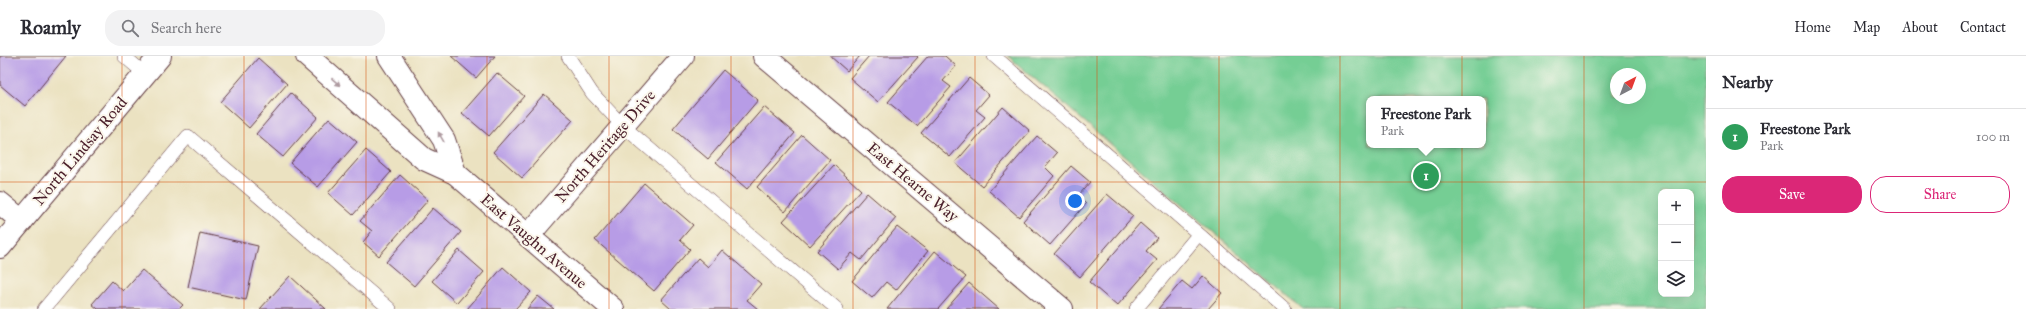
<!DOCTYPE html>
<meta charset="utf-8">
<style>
body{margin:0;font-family:"IM FELL Great Primer",serif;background:#f2f2f3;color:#2b2b33}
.controls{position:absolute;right:12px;bottom:12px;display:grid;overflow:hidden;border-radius:8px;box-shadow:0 4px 16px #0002}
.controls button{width:36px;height:36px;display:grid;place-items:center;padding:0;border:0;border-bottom:1px solid #e1e1e2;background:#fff;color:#2b2b33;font:20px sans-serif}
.compass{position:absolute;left:1610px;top:12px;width:36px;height:36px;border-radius:50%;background:#fff;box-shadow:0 4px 16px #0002;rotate:41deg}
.you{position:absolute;left:1075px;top:145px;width:14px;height:14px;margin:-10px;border:3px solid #fff;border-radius:50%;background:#1a73e8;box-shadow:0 0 0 6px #1a73e833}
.badge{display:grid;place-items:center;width:26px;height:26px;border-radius:50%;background:#db2777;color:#fff;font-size:13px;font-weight:700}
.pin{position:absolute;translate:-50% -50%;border:2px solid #fff;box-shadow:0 1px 4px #0006}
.popup{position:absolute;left:1366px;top:40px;width:120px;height:52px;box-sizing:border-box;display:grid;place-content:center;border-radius:8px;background:#fff;filter:drop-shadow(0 1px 3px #0005);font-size:13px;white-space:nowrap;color:#7c7c81}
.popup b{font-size:15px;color:#2b2b33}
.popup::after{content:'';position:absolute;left:50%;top:100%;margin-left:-8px;border:8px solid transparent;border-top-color:#fff}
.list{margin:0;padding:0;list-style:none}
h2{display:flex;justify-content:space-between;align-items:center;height:52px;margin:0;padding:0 16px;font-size:17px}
h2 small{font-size:13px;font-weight:400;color:#7c7c81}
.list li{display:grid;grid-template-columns:26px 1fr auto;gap:12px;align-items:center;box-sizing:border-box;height:56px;padding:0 16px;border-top:1px solid #e1e1e2}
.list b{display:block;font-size:15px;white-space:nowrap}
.list p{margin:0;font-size:13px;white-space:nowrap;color:#7c7c81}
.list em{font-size:13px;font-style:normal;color:#7c7c81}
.actions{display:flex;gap:8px;padding:12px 16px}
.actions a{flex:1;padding:9px 0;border:1px solid #db2777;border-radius:16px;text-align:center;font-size:14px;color:#db2777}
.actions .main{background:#db2777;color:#fff}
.icon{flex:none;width:22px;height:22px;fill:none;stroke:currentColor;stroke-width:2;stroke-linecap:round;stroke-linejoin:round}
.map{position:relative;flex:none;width:1706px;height:253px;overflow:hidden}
header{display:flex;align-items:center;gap:24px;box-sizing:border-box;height:56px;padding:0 20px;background:#fff;border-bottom:1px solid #e1e1e2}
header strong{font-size:19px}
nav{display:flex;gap:22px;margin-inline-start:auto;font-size:14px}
.search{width:280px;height:36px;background:#f2f2f3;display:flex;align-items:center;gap:10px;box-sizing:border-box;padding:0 14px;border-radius:16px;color:#7c7c81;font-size:15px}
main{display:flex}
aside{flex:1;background:#fff}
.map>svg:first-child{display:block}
.green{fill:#75ce94;stroke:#607660;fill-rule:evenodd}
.building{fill:#b79ce6}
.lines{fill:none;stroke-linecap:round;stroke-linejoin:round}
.lane-casing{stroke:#623c42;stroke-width:14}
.street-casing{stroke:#623c42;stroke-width:24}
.secondary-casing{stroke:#623c42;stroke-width:24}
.lane{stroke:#fff;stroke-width:13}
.street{stroke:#fff;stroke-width:22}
.secondary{stroke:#fff;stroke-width:22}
.oneway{fill:#ae9aa0}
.grid{fill:none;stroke:#d8530f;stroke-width:1;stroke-opacity:0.55}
.labels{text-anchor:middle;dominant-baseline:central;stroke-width:4;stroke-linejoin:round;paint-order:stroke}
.street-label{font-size:16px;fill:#4a1f2b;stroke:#fbf7ec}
</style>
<header>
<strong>Roamly</strong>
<div class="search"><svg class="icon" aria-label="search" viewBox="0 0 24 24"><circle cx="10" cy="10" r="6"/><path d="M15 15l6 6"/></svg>Search here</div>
<nav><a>Home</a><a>Map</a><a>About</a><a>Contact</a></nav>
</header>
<main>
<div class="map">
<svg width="1706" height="253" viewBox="0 0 1706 253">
<rect width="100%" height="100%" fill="#fbf7ec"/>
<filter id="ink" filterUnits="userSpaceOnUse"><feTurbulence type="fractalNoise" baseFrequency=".025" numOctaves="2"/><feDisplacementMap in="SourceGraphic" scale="8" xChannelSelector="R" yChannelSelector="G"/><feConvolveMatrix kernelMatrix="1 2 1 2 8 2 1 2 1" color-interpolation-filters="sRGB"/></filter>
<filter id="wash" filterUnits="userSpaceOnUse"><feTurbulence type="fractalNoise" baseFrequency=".012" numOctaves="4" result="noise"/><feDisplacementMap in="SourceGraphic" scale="16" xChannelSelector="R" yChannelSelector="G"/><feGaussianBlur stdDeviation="0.9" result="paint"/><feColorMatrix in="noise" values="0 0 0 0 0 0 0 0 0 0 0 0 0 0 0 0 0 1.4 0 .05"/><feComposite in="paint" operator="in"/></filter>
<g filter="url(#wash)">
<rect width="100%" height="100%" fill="#ebe2c1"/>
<path class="green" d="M1008 0H1706V253H1303ZM1616 18H1640V42H1616ZM1369 43H1483V89H1369ZM1661 136H1691V238H1661Z"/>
<g id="blocks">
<g class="building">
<polygon points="0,0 66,0 25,50 0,29"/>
<polygon points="451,0 495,0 476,22"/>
<polygon points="830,0 860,0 847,15"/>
<polygon points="869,0 917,0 918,1 878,46 850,22"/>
<polygon points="928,0 945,0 956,10 943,25 951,31 917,70 888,46"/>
<polygon points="258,2 287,28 249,72 220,46"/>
<polygon points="723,14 758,44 708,103 673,73"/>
<polygon points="497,17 524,40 489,80 462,57"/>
<polygon points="969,22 989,39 976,54 985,61 950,101 921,77"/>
<polygon points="291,37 318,61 283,101 256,78"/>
<polygon points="544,38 573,64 522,122 493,96"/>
<polygon points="764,51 795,77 747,133 716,106"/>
<polygon points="1003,51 1030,75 982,130 955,107"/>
<polygon points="329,62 357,86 318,131 290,107"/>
<polygon points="802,79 830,104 785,156 757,131"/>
<polygon points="1037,80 1057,97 1045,111 1054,120 1019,161 989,135"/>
<polygon points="366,94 391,116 353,159 328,137"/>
<polygon points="834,109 861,134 810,190 783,165"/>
<polygon points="1071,110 1090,126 1078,140 1086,148 1050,189 1023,165"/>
<polygon points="400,119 428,144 379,200 363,186 372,175 360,165"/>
<polygon points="644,127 693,169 680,184 690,193 654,235 595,184"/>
<polygon points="867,137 896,162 861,204 852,197 838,213 817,195"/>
<polygon points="1107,138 1133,160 1080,221 1054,198"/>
<polygon points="433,152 461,176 414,230 386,206"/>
<polygon points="1140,167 1157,182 1146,195 1157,204 1117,250 1089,226"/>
<polygon points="897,171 928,195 896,234 886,226 872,242 852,225"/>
<polygon points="200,177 258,190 246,244 188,231"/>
<polygon points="459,194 484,216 457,247 432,225"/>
<polygon points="722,194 761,228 747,244 758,253 671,253 661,244 698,202 708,211"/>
<polygon points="935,195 966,221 938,253 887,253"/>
<polygon points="503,211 531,236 515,253 467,253"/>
<polygon points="142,214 183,249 179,253 98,253 92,248 112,225 123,235"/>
<polygon points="290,220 326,253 260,253"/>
<polygon points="1203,220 1222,237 1208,253 1158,253 1182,225 1192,233"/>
<polygon points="969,227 999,253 946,253"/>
<polygon points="538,240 554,253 527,253"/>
</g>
</g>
</g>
<g filter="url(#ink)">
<use href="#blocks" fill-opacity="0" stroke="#623c42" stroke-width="1"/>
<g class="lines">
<defs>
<g id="lane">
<polyline points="124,0 145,18"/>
<polyline points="568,0 592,37 623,70 837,253"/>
<polyline points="994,0 1285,253"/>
<polyline points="44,253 188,80 390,253"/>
<polyline points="1136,253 1198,179"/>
</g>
<g id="street">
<polyline points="307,0 424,103 455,117 613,253"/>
<polyline points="389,0 444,84 455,117"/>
<polyline points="764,0 1062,253"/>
<polyline points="0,147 22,165"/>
<polyline points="528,180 683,0"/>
</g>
<polyline id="secondary" points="0,191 160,0"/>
</defs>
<use href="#lane" class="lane-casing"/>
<use href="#street" class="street-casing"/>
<use href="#secondary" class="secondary-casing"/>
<use href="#lane" class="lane"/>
<use href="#street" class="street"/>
<use href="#secondary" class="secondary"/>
</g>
<defs><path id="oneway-solid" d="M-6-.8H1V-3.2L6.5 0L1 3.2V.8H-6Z"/></defs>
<g class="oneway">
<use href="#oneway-solid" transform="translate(336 26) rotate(41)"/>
<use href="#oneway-solid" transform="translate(441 81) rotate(-120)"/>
</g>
</g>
<path class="grid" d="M122 0V253M244 0V253M366 0V253M487 0V253M609 0V253M731 0V253M853 0V253M975 0V253M1097 0V253M1219 0V253M1340 0V253M1462 0V253M1584 0V253M0 126H1706"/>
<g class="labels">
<g class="street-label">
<text transform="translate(605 90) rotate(-49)">North Heritage Drive</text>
<text transform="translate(80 95) rotate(-50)">North Lindsay Road</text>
<text transform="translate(913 126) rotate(40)">East Hearne Way</text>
<text transform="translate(534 185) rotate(41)">East Vaughn Avenue</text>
</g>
</g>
</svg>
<div class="controls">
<button>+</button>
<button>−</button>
<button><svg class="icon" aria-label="layers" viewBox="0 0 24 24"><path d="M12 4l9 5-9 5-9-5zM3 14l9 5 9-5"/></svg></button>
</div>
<svg class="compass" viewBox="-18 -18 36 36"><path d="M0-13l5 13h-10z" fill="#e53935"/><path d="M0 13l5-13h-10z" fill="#7c7c81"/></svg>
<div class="you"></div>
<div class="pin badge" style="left:1426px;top:120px;background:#2e9e5b">1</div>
<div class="popup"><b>Freestone Park</b>Park</div>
</div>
<aside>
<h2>Nearby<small></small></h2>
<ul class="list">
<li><span class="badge" style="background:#2e9e5b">1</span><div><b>Freestone Park</b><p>Park</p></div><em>100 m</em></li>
</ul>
<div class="actions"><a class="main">Save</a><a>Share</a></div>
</aside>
</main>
